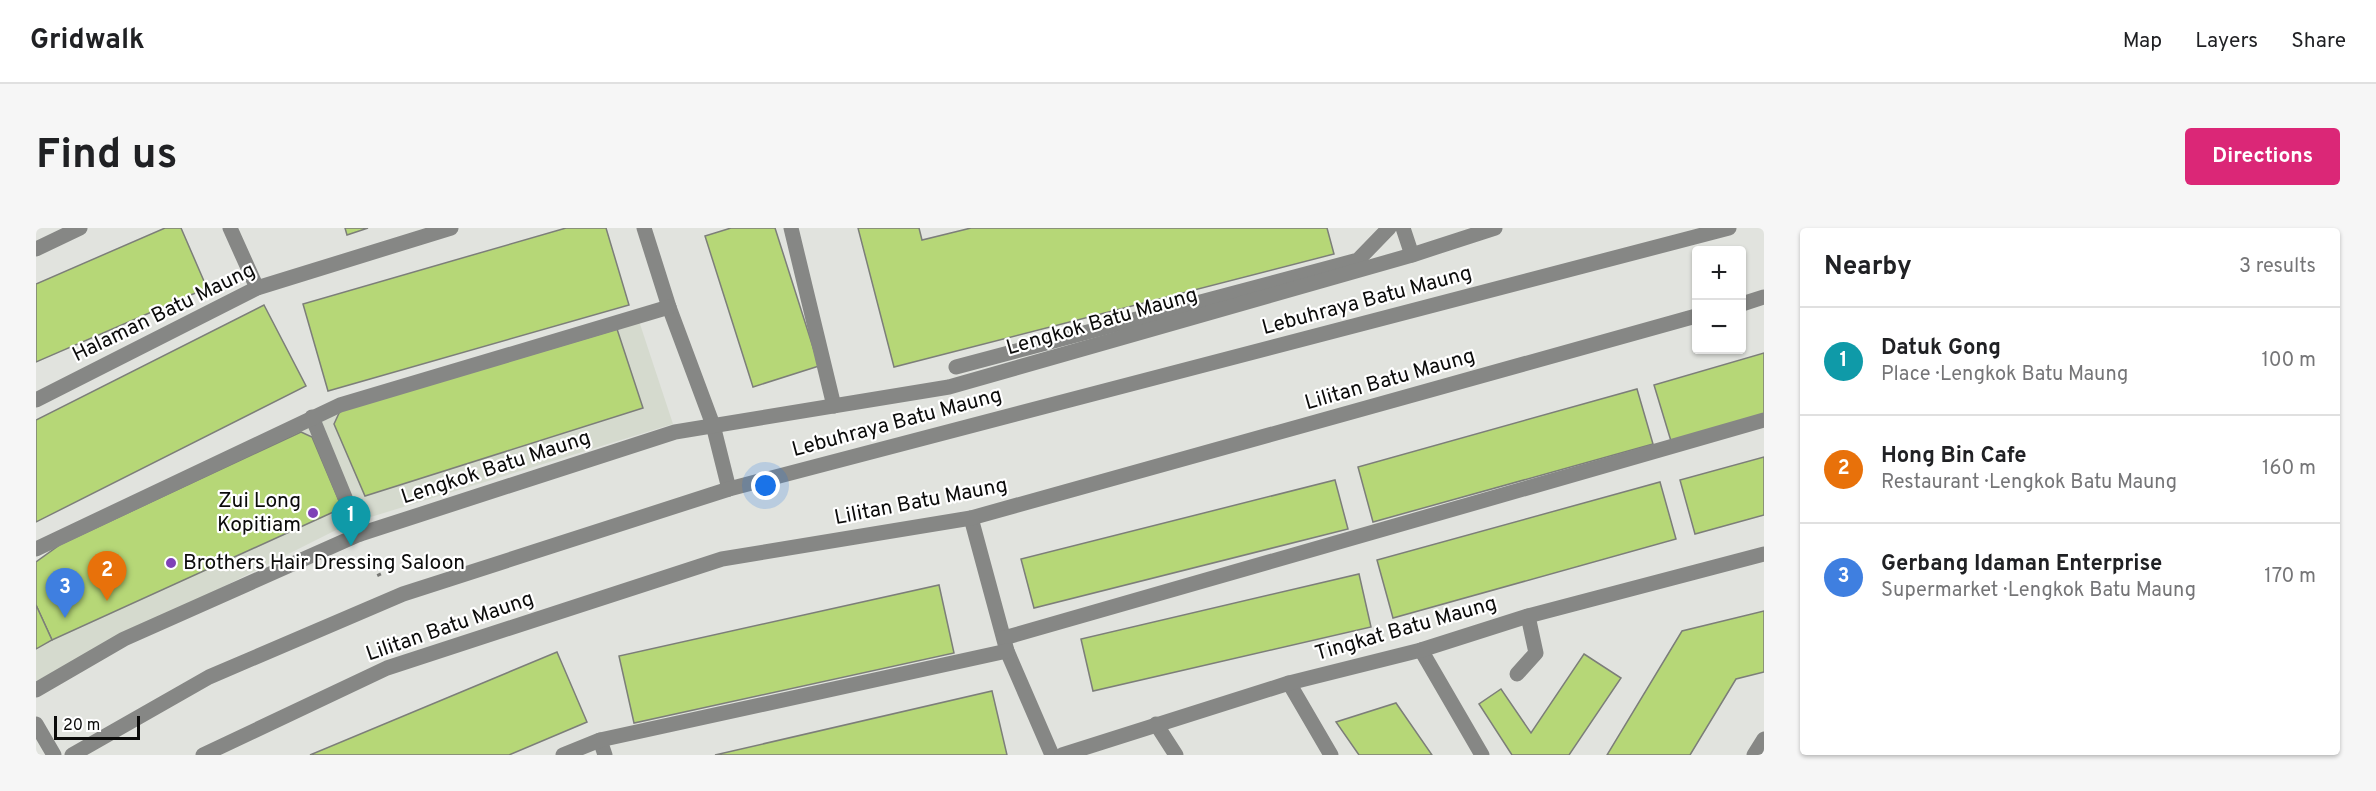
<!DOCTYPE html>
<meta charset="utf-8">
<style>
body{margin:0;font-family:Overpass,sans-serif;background:#f6f6f6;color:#202124}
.controls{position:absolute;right:18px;top:18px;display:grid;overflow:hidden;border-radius:6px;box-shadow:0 2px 4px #0004}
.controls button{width:54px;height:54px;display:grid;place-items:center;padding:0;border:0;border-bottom:2px solid #e0e0e0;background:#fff;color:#202124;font:30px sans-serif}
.scale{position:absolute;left:18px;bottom:15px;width:86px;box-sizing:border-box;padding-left:6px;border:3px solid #0b0b0a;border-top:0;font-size:16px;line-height:21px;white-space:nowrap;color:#0b0b0a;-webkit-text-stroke:4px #fff;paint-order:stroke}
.you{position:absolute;left:730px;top:258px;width:21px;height:21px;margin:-15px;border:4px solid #fff;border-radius:50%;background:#1a73e8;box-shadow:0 0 0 9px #1a73e833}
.badge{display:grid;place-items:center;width:39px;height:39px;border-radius:50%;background:#db2777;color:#fff;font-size:20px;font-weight:700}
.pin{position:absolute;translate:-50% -50px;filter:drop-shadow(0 2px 3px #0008)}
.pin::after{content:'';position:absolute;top:32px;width:21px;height:18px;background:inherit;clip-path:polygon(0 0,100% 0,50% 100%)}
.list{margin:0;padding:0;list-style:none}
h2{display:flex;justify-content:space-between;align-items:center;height:78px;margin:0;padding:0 24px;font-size:26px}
h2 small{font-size:20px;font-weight:400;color:#757577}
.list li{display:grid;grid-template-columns:39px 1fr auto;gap:18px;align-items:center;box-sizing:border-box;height:108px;padding:0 24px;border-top:2px solid #e0e0e0}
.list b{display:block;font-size:22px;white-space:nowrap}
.list p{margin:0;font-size:20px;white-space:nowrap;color:#757577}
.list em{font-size:20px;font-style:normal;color:#757577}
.map{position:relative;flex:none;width:1728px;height:527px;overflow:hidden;border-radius:6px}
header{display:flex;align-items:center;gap:36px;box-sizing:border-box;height:84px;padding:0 30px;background:#fff;border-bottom:2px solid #e0e0e0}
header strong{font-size:28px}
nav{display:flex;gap:33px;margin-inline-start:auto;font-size:21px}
.intro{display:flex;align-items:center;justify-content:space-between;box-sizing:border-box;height:144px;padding:0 36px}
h1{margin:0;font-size:42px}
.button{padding:15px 27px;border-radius:6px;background:#db2777;color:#fff;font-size:21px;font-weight:700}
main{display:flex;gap:36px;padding:0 36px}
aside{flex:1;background:#fff;border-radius:6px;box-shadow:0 2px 4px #0004}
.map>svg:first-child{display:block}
.built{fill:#d5dace}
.building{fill:#b6d777;stroke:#7c7e79;stroke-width:1.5}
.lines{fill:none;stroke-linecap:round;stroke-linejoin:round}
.path{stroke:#757673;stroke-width:4;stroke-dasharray:3 4.5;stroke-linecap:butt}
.minor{stroke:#868785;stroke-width:15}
.poi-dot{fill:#7f42b7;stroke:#fff;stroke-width:2}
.labels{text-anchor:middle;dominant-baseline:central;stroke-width:4.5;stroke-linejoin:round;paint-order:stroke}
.street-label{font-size:21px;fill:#0b0b0a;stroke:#fff}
.poi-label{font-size:21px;fill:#0b0b0a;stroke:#fff;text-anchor:end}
</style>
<header>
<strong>Gridwalk</strong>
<nav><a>Map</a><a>Layers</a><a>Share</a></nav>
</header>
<div class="intro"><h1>Find us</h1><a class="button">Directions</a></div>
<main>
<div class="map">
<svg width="1728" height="527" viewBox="0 0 1728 527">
<rect width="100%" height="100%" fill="#e1e3de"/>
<polygon class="built" points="603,93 637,196 312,296 0,453 0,334 25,316 304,183"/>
<g class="building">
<polygon points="129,0 145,0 171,60 0,134 0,56"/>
<polygon points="309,0 332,0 311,7"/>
<polygon points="530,0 570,0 593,77 292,163 267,76"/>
<polygon points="695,0 739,0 783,138 717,159 669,8"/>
<polygon points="822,0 883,0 886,12 935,0 1291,0 1298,26 858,139"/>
<polygon points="228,77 270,158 0,294 0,192"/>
<polygon points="581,101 607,180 329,268 298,196 304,183"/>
<polygon points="1728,125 1728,186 1635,213 1618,157"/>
<polygon points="1601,161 1617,216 1337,294 1322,239"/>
<polygon points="265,204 276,209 306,280 16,412 0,377 0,334 25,316"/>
<polygon points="1728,229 1728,287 1659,306 1644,252"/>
<polygon points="1299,252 1312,301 998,380 985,331"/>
<polygon points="1624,254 1640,311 1357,390 1341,332"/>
<polygon points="1323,346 1335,399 1057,463 1045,411"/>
<polygon points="903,357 918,425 598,495 583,428"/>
<polygon points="0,377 16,412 0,421"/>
<polygon points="1728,383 1728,444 1700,451 1654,527 1571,527 1646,403"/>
<polygon points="521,424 551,494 473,527 274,527"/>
<polygon points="1548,426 1585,450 1533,527 1476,527 1443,476 1465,461 1495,505"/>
<polygon points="956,463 971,527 679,527"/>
<polygon points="1360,475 1396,527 1323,527 1300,494"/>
</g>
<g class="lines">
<polyline class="path" points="333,325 345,351"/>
<g class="minor">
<polyline points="194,0 221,60"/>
<polyline points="608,0 633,79 677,197 693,261"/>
<polyline points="755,0 798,178"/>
<polyline points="1367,0 1376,27"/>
<polyline points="0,21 44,0"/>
<polyline points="1706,76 1728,69"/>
<polyline points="920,139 1322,32 1353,0"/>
<polyline points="0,172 221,60 415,0"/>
<polyline points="276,189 324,306"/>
<polyline points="935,290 971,423 1016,527"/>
<polyline points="0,321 304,177 633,79"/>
<polyline points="968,410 1728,192"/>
<polyline points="1385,422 1446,527"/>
<polyline points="1481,446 1500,425 1492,388"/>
<polyline points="1253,455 1295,527"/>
<polyline points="0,462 88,411 324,306 639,204 913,159 1376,27 1459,0"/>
<polyline points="0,496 18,527"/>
<polyline points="1120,496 1140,527"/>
<polyline points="564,512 569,527"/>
<polyline points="36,527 173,449 367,366 693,261 1693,0"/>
<polyline points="167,527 351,440 686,331 935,290 1660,88"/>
<polyline points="527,527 564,512 971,423"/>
<polyline points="1026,527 1253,455 1385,422 1492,388 1728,326"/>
<polyline points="1718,527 1728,511"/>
</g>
</g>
<g class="poi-dot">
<circle cx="277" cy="285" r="6"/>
<circle cx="135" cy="335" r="6"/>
</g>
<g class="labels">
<g class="street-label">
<text transform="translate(1331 73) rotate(-15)">Lebuhraya Batu Maung</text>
<text transform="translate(128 85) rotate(-26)">Halaman Batu Maung</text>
<text transform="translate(1066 94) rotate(-16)">Lengkok Batu Maung</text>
<text transform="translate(1354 152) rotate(-16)">Lilitan Batu Maung</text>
<text transform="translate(861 195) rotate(-15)">Lebuhraya Batu Maung</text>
<text transform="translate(460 240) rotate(-18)">Lengkok Batu Maung</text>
<text transform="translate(885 274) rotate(-11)">Lilitan Batu Maung</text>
<text transform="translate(414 399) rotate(-19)">Lilitan Batu Maung</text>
<text transform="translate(1370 401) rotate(-16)">Tingkat Batu Maung</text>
</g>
<g class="poi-label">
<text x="265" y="273">Zui Long<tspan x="265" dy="24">Kopitiam</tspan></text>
<text x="147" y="335" text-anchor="start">Brothers Hair Dressing Saloon</text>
</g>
</g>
</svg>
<div class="controls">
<button>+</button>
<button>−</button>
</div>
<div class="scale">20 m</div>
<div class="you"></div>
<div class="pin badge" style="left:315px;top:318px;background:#0f9aa8">1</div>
<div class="pin badge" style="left:71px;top:373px;background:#e8710a">2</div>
<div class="pin badge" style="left:29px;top:390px;background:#3f7fe0">3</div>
</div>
<aside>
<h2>Nearby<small>3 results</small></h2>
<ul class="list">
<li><span class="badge" style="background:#0f9aa8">1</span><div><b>Datuk Gong</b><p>Place · Lengkok Batu Maung</p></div><em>100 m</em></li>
<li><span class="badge" style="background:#e8710a">2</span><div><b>Hong Bin Cafe</b><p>Restaurant · Lengkok Batu Maung</p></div><em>160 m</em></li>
<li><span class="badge" style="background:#3f7fe0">3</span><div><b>Gerbang Idaman Enterprise</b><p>Supermarket · Lengkok Batu Maung</p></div><em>170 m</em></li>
</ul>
</aside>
</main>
